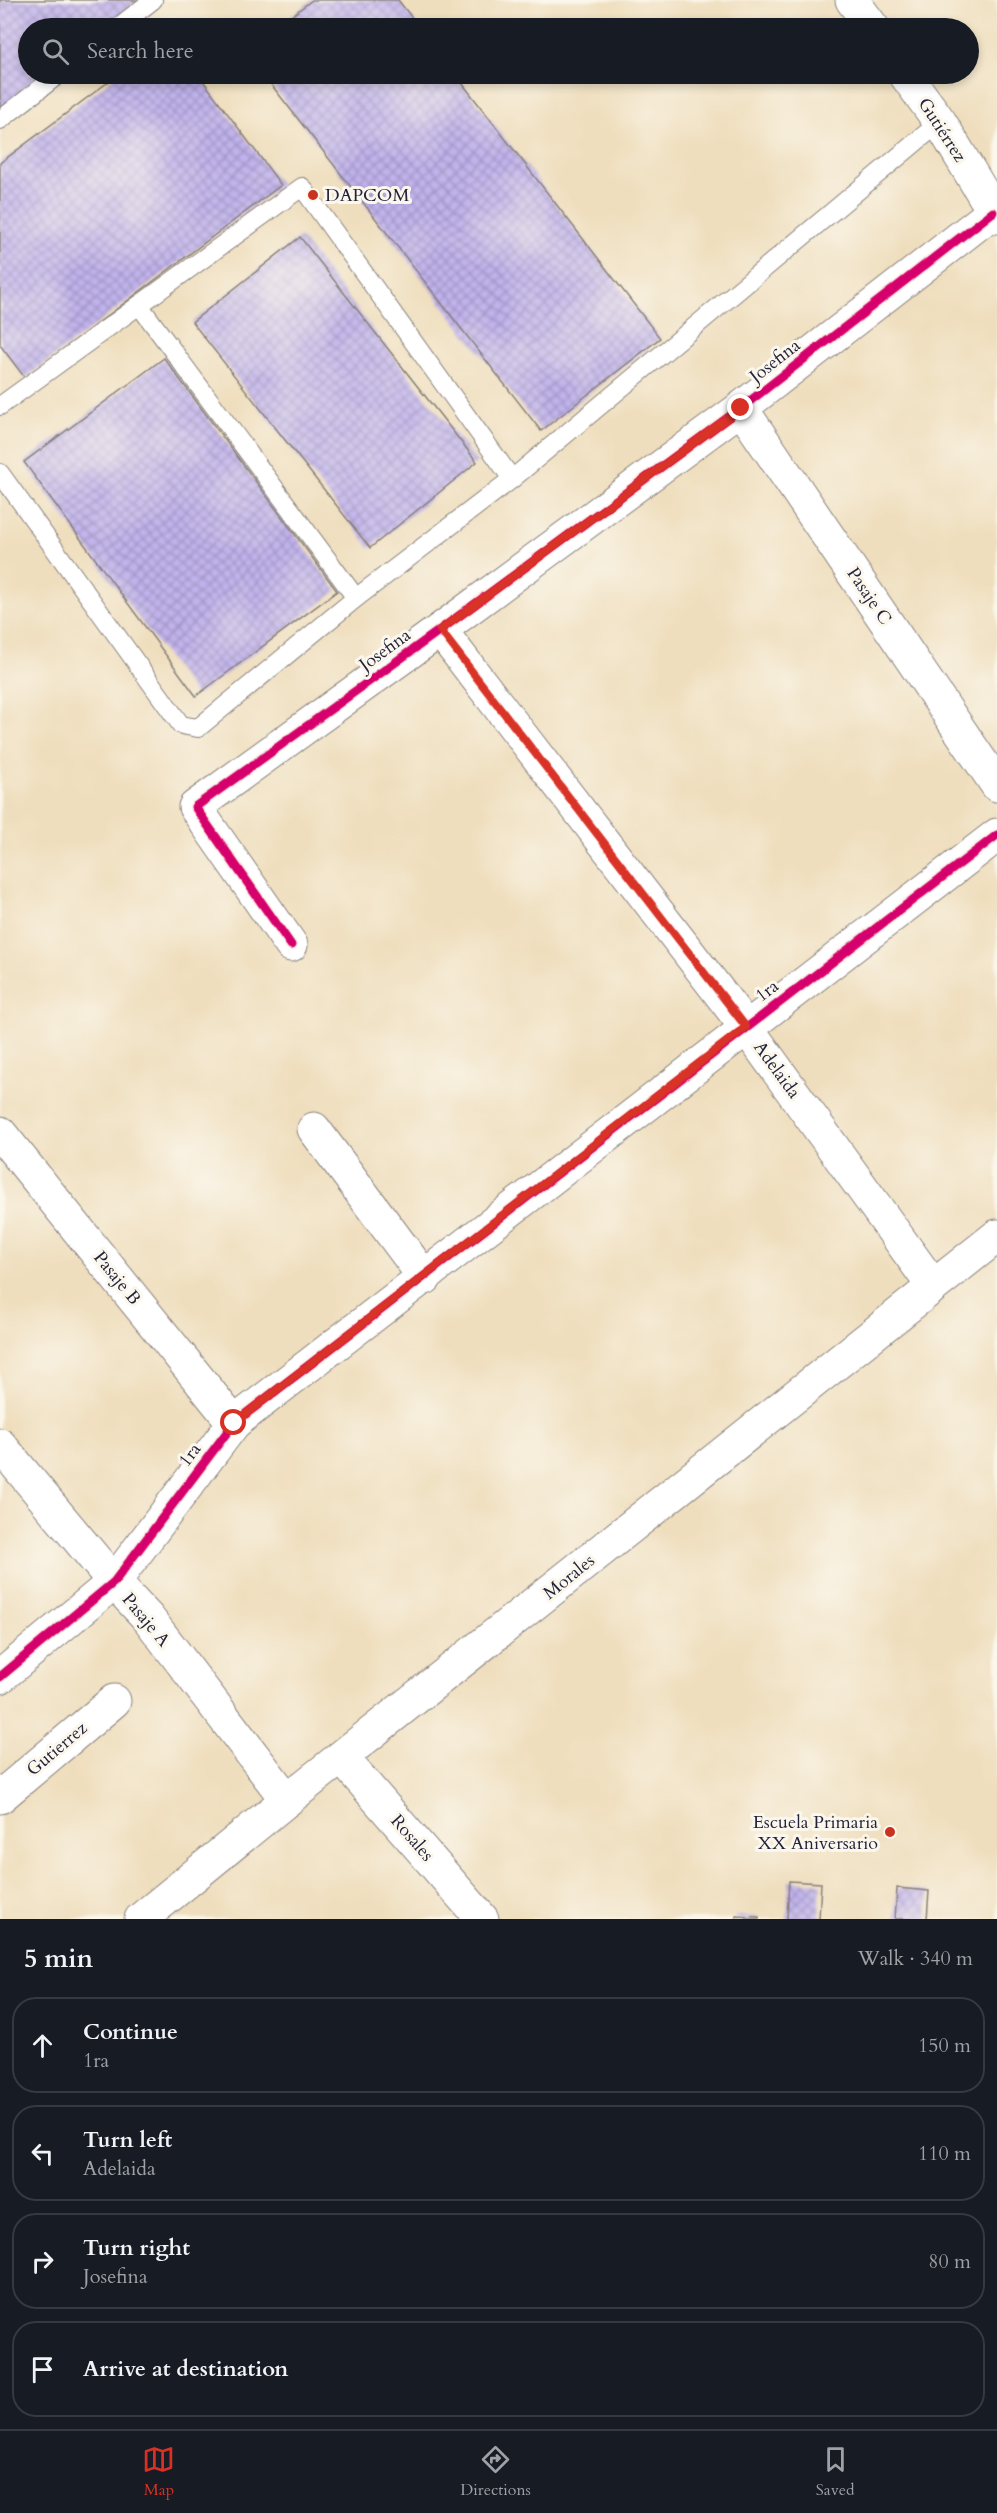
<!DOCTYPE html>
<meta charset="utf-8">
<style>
body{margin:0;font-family:Cardo,serif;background:#242831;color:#f1f3f6}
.stop{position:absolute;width:18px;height:18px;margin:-14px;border:4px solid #d93025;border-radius:50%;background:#fff}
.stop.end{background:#d93025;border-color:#fff;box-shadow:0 2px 6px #0008}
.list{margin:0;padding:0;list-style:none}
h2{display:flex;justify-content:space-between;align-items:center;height:78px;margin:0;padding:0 24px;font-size:26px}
h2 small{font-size:20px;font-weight:400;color:#9ea1a6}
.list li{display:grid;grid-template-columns:39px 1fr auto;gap:18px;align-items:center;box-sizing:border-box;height:96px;margin:0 12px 12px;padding:0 12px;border:2px solid #363941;border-radius:24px}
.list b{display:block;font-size:22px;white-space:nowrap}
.list p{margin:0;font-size:20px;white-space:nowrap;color:#9ea1a6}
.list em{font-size:20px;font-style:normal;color:#9ea1a6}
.icon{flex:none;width:33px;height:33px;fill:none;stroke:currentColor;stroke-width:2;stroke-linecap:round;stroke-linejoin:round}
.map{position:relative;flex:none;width:997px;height:1919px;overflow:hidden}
.search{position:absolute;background:#171b24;box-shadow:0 3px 9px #0003;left:18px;right:18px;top:18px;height:66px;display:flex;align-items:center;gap:15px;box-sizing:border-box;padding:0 21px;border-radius:33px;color:#9ea1a6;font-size:22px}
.sheet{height:510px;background:#171b24}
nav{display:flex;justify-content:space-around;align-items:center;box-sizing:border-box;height:84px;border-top:2px solid #363941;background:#171b24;font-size:16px;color:#9ea1a6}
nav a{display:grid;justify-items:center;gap:3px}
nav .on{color:#d93025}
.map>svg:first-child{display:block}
.building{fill:url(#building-cross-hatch)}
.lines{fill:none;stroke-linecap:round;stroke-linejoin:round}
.lane-casing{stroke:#88807c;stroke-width:20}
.street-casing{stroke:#88807c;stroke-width:35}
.lane{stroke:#fff;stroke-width:18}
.street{stroke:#fff;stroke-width:33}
.cycleway-casing{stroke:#fbf7ec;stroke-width:13}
.cycleway{stroke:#d6006c;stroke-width:9}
.route{stroke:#d93025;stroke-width:8}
.poi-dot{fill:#c8321e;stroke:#fbf7ec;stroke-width:2}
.labels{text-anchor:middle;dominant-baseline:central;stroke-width:6;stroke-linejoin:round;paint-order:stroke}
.street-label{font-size:18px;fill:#22223b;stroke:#fbf7ec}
.poi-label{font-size:18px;fill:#22223b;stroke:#fbf7ec;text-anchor:start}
</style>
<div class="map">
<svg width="997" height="1919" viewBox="0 0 997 1919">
<defs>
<pattern id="building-cross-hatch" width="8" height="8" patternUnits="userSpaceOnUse" patternTransform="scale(1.5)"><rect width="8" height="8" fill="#c1b3ec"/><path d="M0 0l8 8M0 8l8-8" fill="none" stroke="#9c91c0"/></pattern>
</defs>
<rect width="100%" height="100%" fill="#fbf7ec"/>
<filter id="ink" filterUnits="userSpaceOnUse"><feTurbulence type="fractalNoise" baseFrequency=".0167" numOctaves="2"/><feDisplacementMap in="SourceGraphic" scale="12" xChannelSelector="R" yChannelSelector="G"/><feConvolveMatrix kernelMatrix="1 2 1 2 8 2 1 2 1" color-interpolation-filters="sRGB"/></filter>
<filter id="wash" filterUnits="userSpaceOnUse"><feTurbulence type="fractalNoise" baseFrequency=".008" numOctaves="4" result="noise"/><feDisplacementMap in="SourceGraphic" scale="24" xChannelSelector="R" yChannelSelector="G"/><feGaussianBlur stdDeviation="1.35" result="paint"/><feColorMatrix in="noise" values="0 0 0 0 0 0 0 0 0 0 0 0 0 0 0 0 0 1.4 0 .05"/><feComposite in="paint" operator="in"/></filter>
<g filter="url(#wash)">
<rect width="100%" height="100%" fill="#efdebd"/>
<g id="blocks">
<g class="building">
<polygon points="0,0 140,0 109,28 28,28 28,74 51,74 0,113"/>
<polygon points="312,0 398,0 420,28 276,28"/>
<polygon points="119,74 198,74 281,185 25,378 0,345 0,163"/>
<polygon points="263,74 455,74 660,338 541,431"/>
<polygon points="300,237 477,462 370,548 192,322"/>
<polygon points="164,358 337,591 196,696 24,462"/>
<polygon points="789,1881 821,1883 819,1919 787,1919"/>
<polygon points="897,1888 929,1891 927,1919 895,1919"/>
<polygon points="736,1916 759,1917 759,1919 736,1919"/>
</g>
</g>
</g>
<g filter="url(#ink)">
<use href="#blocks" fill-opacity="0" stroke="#88807c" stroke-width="1.5"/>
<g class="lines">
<defs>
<g id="lane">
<polyline points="117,28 153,0"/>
<polyline points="0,120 59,74"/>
<polyline points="139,305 356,598"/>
<polyline points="0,406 302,187 512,479"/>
<polyline points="0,473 181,725 198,728 356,598 512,479 940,122"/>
</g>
<g id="street">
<polyline points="852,0 873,28"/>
<polyline points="905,74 940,122 997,217"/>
<polyline points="741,408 997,785"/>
<polyline points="440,630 746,1027 933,1286"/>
<polyline points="291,945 195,807 440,630 741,408 993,212"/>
<polyline points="314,1129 425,1278"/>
<polyline points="0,1133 234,1423"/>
<polyline points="0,1445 114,1582 148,1618 287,1800"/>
<polyline points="0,1677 114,1582 234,1423 997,835"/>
<polyline points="342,1758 482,1919"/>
<polyline points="0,1797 114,1701"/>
<polyline points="141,1919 287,1800 997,1236"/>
</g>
</defs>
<use href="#lane" class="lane-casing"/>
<use href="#street" class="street-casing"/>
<use href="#lane" class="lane"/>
<use href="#street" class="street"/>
<defs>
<g id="cycleway">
<polyline points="291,945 195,807 440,630 741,408 993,212"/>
<polyline points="0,1677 114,1582 234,1423 997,835"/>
</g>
</defs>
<use href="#cycleway" class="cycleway-casing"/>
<use href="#cycleway" class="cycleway"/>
</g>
</g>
<g class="lines" filter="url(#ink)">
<polyline class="route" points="234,1423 746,1027 440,630 741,408"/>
</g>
<g class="poi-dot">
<circle cx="313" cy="195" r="6"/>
<circle cx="890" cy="1832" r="6"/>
</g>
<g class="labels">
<g class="street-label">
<text transform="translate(942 130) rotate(57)">Gutiérrez</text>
<text transform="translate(775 361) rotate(-38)">Josefina</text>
<text transform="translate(869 596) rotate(56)">Pasaje C</text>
<text transform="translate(385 650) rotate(-36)">Josefina</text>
<text transform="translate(767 991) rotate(-37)">1ra</text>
<text transform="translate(777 1070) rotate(54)">Adelaida</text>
<text transform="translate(117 1278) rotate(51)">Pasaje B</text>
<text transform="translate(190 1455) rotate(-53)">1ra</text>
<text transform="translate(569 1577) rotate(-39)">Morales</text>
<text transform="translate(146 1620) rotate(50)">Pasaje A</text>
<text transform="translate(57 1749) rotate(-40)">Gutierrez</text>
<text transform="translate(412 1838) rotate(49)">Rosales</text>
</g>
<g class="poi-label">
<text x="325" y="195">DAPCOM</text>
<text x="878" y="1822" text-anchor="end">Escuela Primaria<tspan x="878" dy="21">XX Aniversario</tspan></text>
</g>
</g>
</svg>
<div class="stop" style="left:234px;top:1423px"></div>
<div class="stop end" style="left:741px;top:408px"></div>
<div class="search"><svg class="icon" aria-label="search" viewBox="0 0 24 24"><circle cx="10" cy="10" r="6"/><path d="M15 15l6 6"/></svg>Search here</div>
</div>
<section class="sheet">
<h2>5 min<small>Walk · 340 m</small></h2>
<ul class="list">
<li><svg class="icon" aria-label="ahead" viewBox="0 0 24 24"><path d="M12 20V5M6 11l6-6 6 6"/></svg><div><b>Continue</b><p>1ra</p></div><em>150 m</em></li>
<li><svg class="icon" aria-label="left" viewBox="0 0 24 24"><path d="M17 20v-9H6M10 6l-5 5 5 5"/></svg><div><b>Turn left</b><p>Adelaida</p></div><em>110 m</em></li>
<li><svg class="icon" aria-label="right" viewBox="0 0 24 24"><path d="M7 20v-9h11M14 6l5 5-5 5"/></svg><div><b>Turn right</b><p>Josefina</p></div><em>80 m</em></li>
<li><svg class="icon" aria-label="arrive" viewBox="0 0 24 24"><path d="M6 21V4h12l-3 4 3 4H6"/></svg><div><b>Arrive at destination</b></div></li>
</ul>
</section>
<nav>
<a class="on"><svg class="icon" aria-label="map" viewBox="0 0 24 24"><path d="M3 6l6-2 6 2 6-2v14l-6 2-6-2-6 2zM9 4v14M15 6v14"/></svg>Map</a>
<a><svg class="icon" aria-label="directions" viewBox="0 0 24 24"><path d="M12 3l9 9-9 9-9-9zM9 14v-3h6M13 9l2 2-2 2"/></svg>Directions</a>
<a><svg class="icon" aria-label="saved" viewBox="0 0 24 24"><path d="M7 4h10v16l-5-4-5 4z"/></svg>Saved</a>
</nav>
